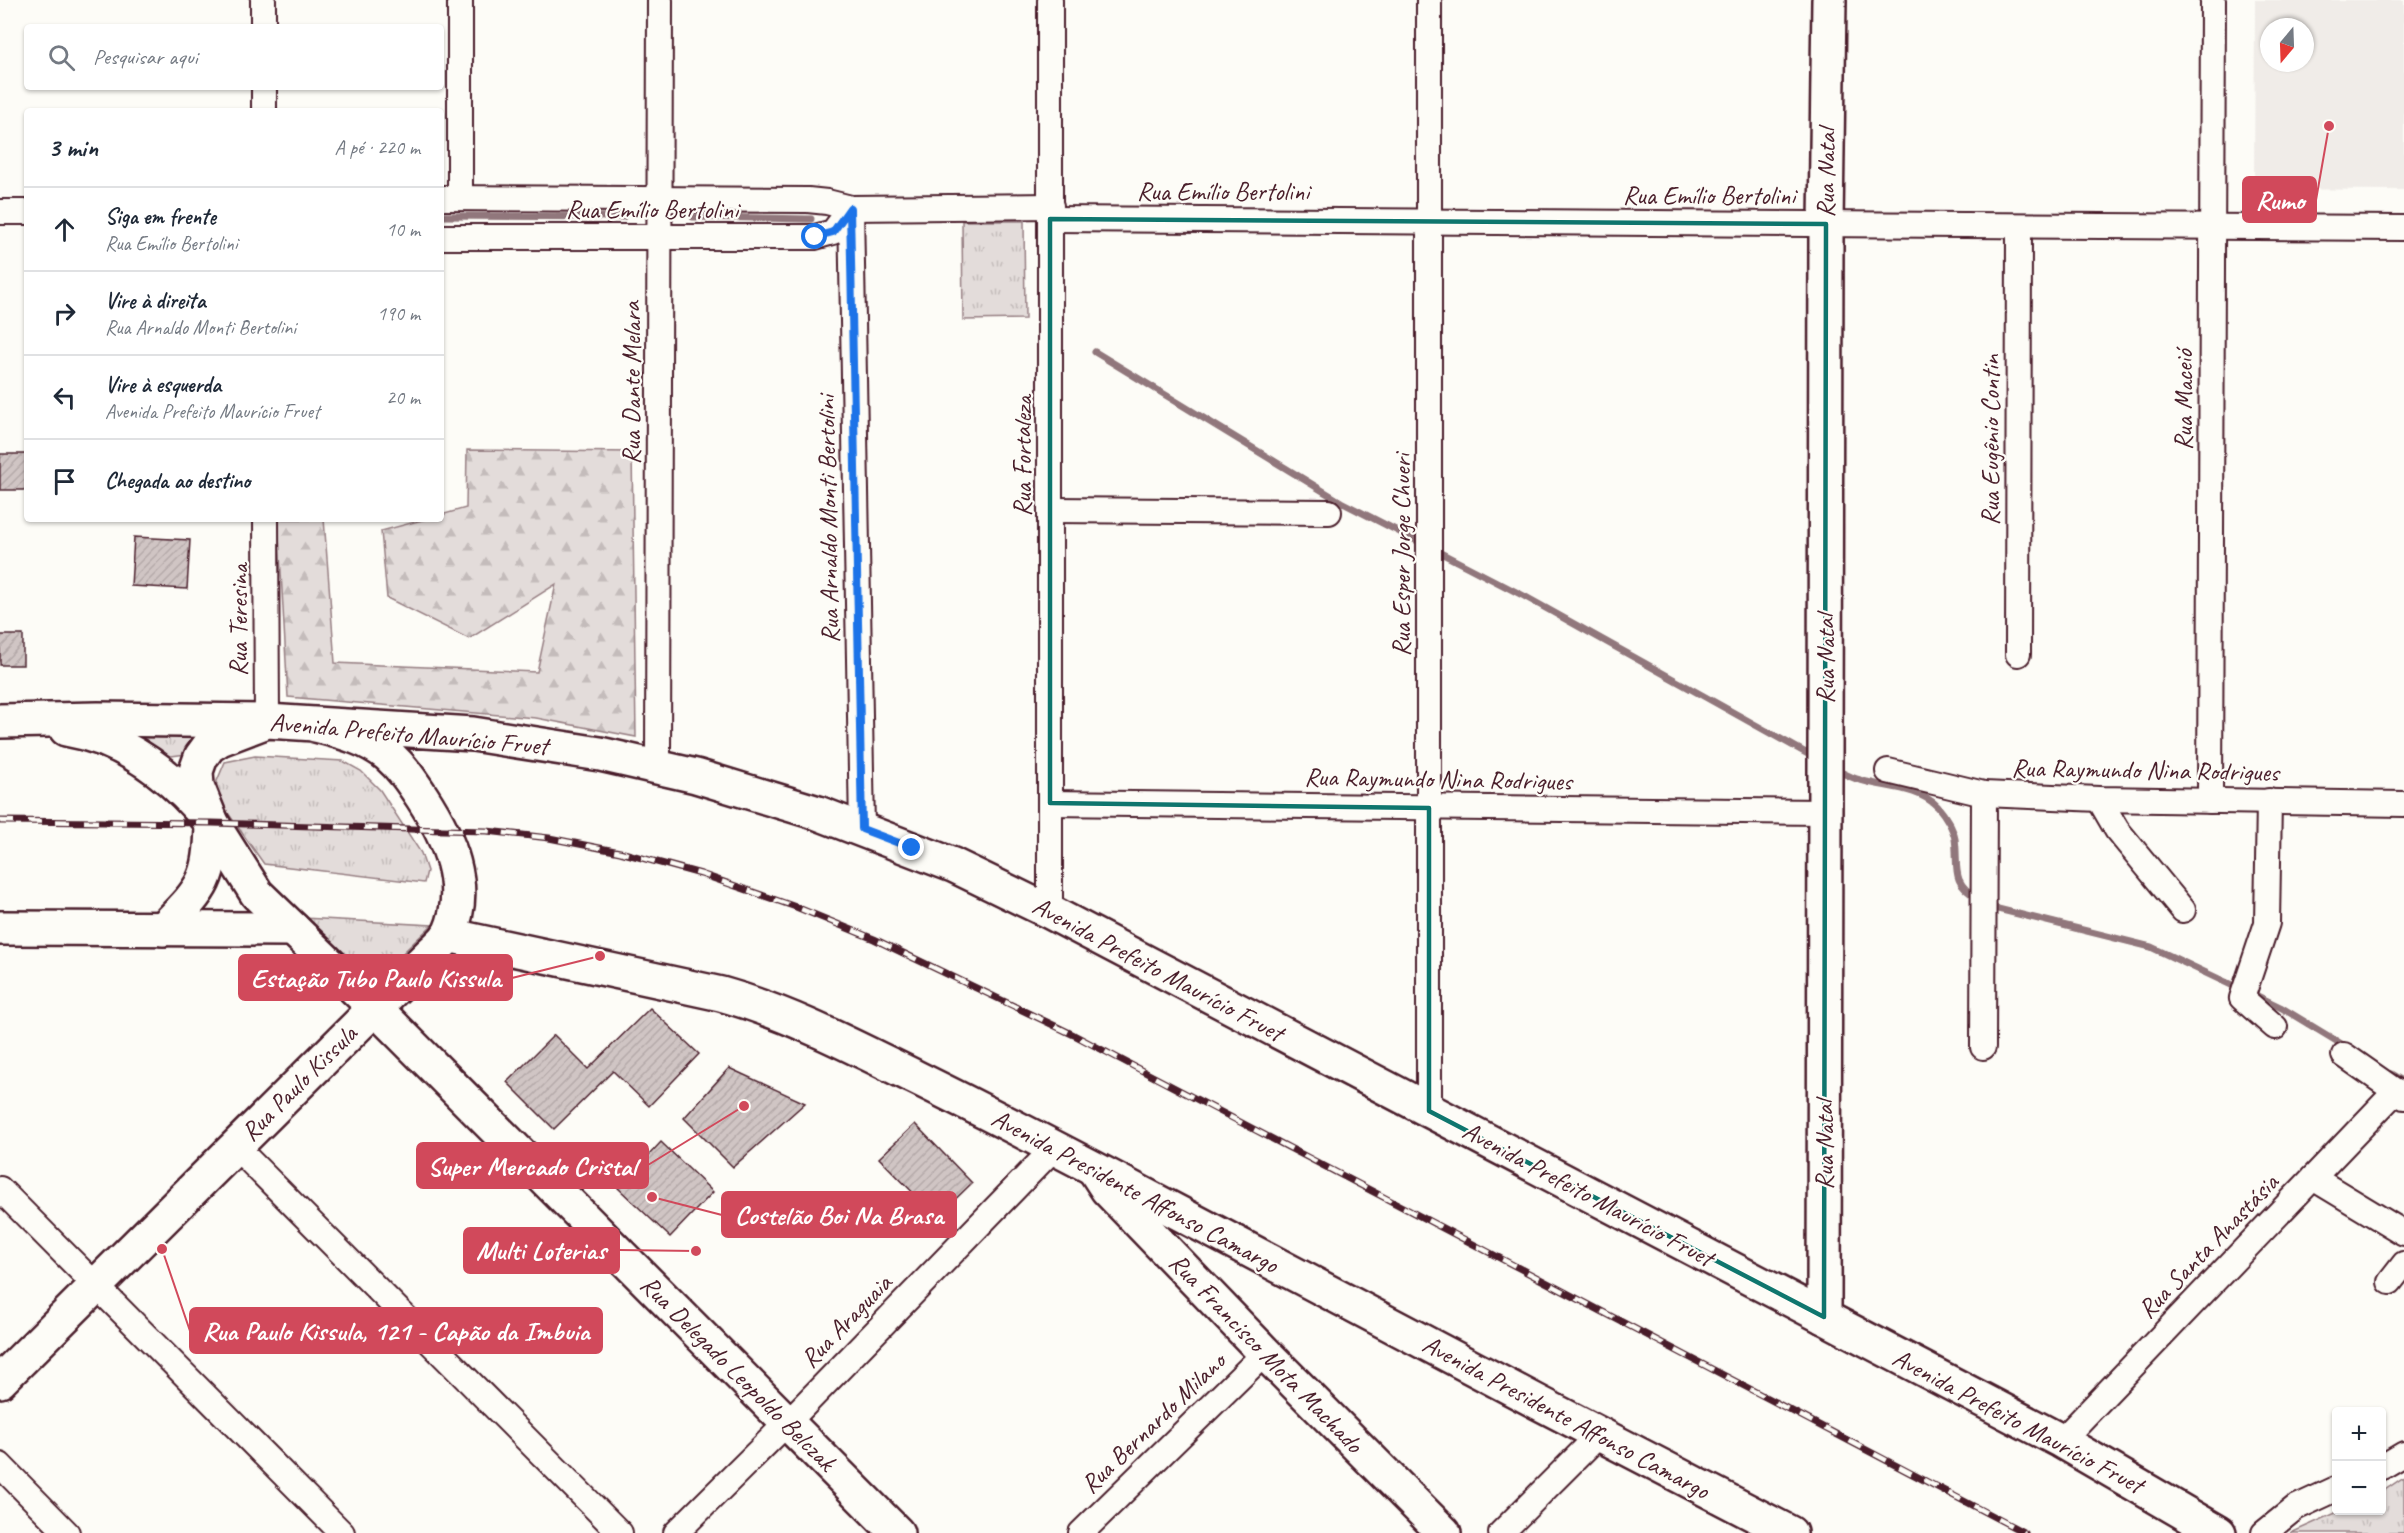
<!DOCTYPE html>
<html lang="pt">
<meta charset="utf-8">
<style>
body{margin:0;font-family:Caveat,sans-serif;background:#f2f2f3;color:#1f2937}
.controls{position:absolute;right:18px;bottom:18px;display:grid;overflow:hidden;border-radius:6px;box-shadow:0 2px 4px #0004}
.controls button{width:54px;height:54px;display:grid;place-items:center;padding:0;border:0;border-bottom:2px solid #e0e1e3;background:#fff;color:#1f2937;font:30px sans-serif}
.compass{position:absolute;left:2260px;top:18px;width:54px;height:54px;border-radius:50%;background:#fff;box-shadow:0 2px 4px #0004;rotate:199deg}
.stop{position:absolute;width:18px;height:18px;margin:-14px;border:4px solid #1a73e8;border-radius:50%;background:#fff}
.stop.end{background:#1a73e8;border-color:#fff;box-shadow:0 2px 6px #0008}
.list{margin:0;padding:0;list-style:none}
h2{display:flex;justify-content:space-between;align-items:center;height:78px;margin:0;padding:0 24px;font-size:26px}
h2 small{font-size:20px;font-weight:400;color:#747a83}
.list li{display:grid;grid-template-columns:39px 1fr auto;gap:18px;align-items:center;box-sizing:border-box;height:84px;padding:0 24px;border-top:2px solid #e0e1e3}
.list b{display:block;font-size:22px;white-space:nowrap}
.list p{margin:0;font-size:20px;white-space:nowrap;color:#747a83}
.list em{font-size:20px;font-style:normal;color:#747a83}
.icon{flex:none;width:33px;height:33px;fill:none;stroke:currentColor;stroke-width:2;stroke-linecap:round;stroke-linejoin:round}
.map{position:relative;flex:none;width:2404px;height:1533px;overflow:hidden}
.search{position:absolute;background:#fff;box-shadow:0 2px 4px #0004;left:24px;top:24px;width:420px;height:66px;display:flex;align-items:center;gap:15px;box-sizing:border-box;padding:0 21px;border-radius:6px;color:#747a83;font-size:22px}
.panel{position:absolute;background:#fff;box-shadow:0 2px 4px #0004;left:24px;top:108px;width:420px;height:414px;border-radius:6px}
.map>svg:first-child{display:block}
.built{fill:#f0ece8;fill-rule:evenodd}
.grass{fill:url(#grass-tufts);stroke:#967e82;stroke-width:1.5}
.forest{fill:url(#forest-firs);stroke:#967e82;stroke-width:1.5}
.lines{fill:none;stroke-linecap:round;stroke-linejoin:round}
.stream{stroke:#91777b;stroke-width:7}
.building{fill:url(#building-hatch);stroke:#4a1f2b;stroke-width:1.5}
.street-casing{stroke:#4a1f2b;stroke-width:28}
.secondary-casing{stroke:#4a1f2b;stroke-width:38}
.primary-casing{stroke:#4a1f2b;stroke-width:38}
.street{stroke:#fdfcf7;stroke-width:24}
.secondary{stroke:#fdfcf7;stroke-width:33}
.primary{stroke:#fdfcf7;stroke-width:33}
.rail-casing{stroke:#4a1f2b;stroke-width:7}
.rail{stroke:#fdfcf7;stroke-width:4.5;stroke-dasharray:14;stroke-linecap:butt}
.route{stroke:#1a73e8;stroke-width:8}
.marked{fill:none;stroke:#0f766e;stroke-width:4.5;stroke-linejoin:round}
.labels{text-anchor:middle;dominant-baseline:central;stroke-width:4.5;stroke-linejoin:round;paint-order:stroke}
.street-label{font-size:26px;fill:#4a1f2b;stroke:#fdfcf7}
.leader{fill:none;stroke:#d1495b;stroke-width:2}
.callout-dot{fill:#d1495b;stroke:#fdfcf7;stroke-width:2}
.callout{fill:#d1495b;stroke:#d1495b;stroke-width:2}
.callout-label{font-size:27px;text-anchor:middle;font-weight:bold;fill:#fff}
</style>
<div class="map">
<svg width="2404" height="1533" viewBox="0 0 2404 1533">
<defs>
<pattern id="grass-tufts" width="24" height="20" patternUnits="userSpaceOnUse" patternTransform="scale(1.5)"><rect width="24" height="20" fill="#e3dcda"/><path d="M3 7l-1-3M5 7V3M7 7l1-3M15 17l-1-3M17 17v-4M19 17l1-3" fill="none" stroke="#c4bcbb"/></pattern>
<pattern id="forest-firs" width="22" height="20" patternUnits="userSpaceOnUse" patternTransform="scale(1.5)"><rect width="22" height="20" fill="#e3dcda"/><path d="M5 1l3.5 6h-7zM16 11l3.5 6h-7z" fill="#c4bcbb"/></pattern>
<pattern id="building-hatch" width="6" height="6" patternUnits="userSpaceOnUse" patternTransform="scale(1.5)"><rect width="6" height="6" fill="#d0c5c4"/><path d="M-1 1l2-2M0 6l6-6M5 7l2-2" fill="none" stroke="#b4a9a9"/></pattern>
</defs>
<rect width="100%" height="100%" fill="#fdfcf7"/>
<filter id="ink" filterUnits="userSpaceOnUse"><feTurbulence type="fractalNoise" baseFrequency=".0167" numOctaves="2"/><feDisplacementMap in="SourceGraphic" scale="12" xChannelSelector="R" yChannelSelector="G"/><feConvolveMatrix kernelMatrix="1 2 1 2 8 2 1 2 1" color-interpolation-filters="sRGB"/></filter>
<g filter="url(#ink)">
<path class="built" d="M2255 0H2404V190L2254 189ZM2269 27H2305V63H2269Z"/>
<g class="grass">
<polygon points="962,221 1024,221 1025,319 963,320"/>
<polygon points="113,727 199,731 186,754 164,757"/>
<polygon points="255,756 343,761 361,771 380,790 421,853 427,871 424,883 264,864 216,796 217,781 225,762"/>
<polygon points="303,918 432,925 386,969 358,969"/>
<polygon points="2404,1477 2404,1533 2291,1533 2340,1511 2382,1510 2382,1492"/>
</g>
<polygon class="forest" points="467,450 632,452 636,737 536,718 288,697 278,519 324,519 335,663 537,672 556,584 469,639 387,598 381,531 426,519 441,519 441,515 466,508"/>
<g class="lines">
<g class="stream">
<polyline points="441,216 623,217"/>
<polyline points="693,217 811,219"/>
<polyline points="1095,352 1341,502 1425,545"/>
<polyline points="1435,550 1524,596 1815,758"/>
<path d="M1835 769C1843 773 1852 778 1860 780 1885 788 1918 786 1938 807 1945 815 1953 828 1955 839 1959 865 1949 883 1978 898"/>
<polyline points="1988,904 1998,909 2151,947 2240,989"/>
<polyline points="2253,994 2282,1008 2348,1048"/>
<polyline points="2391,1074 2404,1082"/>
</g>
</g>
<g class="building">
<rect x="0" y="454" width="27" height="36"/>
<polygon points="134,537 190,540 187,589 131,586"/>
<rect x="0" y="635" width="23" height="30"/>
<polygon points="650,1008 699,1054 649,1106 613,1071 554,1129 507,1082 554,1035 588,1069"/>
<polygon points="729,1068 805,1103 733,1167 684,1118"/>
<polygon points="915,1124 972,1183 937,1217 879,1158"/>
<polygon points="661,1142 713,1192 670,1237 618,1188"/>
</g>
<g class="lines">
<defs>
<g id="street">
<polyline points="263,0 263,27"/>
<polyline points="264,87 264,111"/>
<polyline points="441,198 808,200 827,202 851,208 1051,206"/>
<polyline points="460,198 460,0"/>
<polyline points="851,208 862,829"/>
<polyline points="0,212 27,212"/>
<polyline points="1050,219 2404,228"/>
<polyline points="441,237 815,237 833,232 851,208"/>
<polyline points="1051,510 1329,512"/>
<polyline points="266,519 267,721"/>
<polyline points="2018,654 2019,226"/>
<polyline points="658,767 660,0"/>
<polyline points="1888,771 1984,794 2099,799 2404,804"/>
<polyline points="2099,799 2117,830 2183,910"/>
<polyline points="2210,801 2213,0"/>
<polyline points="2269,801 2267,923 2242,998 2275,1027"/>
<polyline points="1050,803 1824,812"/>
<polyline points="1050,912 1050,0"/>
<polyline points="1983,1047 1984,794"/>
<polyline points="2344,1055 2404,1097"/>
<polyline points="1429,1111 1429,0"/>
<polyline points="236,1147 620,1533"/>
<polyline points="2313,1178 2404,1233"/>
<polyline points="0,1189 342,1533"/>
<polyline points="2390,1282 2404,1264"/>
<polyline points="2061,1441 2396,1091"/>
<polyline points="0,1465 67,1533"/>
<polyline points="2382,1467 2404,1454"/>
<polyline points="676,1533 787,1423 1055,1147"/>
<polyline points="1081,1533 1265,1353"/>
<polyline points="1501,1533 1599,1435"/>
<polyline points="2264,1533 2295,1508 2336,1489"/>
</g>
<g id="secondary">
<polyline points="0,721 98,719 265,721"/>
<path d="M66 729C126 739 174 777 211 822"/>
<polyline points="1094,1169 1107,1189 1265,1353 1444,1533"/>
<polyline points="1824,1317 1826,224 1829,0"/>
<polyline points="0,1381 375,1008 897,1533"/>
</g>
<g id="primary">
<path d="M312 724C338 731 366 737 388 755 402 767 412 782 422 797 448 837 471 886 449 934 445 941 436 948 430 954 412 972 393 990 375 1008L257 894 212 823 197 786 196 771 201 757 209 746 220 739 267 721 473 734 600 754 696 776 818 813 953 865 1050 912 2061 1441 2219 1533"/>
<polyline points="0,928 293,929"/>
<path d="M163 929C203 888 211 882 212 823"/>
<path d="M448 935 721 994C789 1013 852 1046 915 1077 990 1114 1065 1153 1139 1192 1356 1307 1572 1421 1790 1533"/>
</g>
</defs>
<use href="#street" class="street-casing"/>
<use href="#secondary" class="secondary-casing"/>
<use href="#primary" class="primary-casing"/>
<use href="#street" class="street"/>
<use href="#secondary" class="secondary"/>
<use href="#primary" class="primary"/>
<defs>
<polyline id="rail" points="0,821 212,823 443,830 487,831 549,838 620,852 701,874 796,907 874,939 1074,1035 2025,1533"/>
</defs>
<use href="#rail" class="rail-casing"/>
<use href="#rail" class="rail"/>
</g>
</g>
<g class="lines" filter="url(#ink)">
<polyline class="route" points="815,237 833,232 850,208 862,829 912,848"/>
</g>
<path class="marked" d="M1050 219 1826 224 1824 1317 1429 1111V808L1050 803Z"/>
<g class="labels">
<g class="street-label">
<text transform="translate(1826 173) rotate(-89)">Rua Natal</text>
<text x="1223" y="191">Rua Emílio Bertolini</text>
<text x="1709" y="195">Rua Emílio Bertolini</text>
<text x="652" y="209">Rua Emílio Bertolini</text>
<text transform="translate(631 383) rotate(-90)">Rua Dante Melara</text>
<text transform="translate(2183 400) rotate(-90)">Rua Maceió</text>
<text transform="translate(1990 440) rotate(-90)">Rua Eugênio Contin</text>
<text transform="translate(1022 456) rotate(-90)">Rua Fortaleza</text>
<text transform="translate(828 519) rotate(-91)">Rua Arnaldo Monti Bertolini</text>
<text transform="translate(1401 555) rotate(-90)">Rua Esper Jorge Chueri</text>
<text transform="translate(238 620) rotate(-90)">Rua Teresina</text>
<text transform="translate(1825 659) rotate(-90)">Rua Natal</text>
<text transform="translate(409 734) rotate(5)">Avenida Prefeito Maurício Fruet</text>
<text transform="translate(2145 770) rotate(1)">Rua Raymundo Nina Rodrigues</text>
<text transform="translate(1438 779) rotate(1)">Rua Raymundo Nina Rodrigues</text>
<text transform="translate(1158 969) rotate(28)">Avenida Prefeito Maurício Fruet</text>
<text transform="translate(299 1083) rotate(-45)">Rua Paulo Kissula</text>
<text transform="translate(1824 1145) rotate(-90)">Rua Natal</text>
<text transform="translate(1135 1191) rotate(28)">Avenida Presidente Affonso Camargo</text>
<text transform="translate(1588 1194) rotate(28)">Avenida Prefeito Maurício Fruet</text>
<text transform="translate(2208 1246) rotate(-46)">Rua Santa Anastásia</text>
<text transform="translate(846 1321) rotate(-46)">Rua Araguaia</text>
<text transform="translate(1266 1353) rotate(46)">Rua Francisco Mota Machado</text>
<text transform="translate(738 1373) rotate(45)">Rua Delegado Leopoldo Belczak</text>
<text transform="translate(1566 1417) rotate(28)">Avenida Presidente Affonso Camargo</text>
<text transform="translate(2018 1421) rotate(28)">Avenida Prefeito Maurício Fruet</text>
<text transform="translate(1153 1423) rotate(-44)">Rua Bernardo Milano</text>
</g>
</g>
<path class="leader" d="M2329 126L2316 200M600 956L512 978M744 1106L648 1165M652 1197L722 1215M696 1251L619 1250M162 1249L190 1331"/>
<g class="callout-dot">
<circle cx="2329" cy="126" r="6"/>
<circle cx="600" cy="956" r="6"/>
<circle cx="744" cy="1106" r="6"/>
<circle cx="652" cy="1197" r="6"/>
<circle cx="696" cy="1251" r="6"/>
<circle cx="162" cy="1249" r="6"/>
</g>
<g class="callout">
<rect x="2243" y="177" width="73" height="45" rx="6"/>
<rect x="239" y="955" width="273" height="45" rx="6"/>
<rect x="417" y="1143" width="231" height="45" rx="6"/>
<rect x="722" y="1192" width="234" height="45" rx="6"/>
<rect x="464" y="1228" width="155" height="45" rx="6"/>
<rect x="190" y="1308" width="412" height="45" rx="6"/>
</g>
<g class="callout-label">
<text x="2280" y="209">Rumo</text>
<text x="376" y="987">Estação Tubo Paulo Kissula</text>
<text x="532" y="1175">Super Mercado Cristal</text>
<text x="839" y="1224">Costelão Boi Na Brasa</text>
<text x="541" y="1259">Multi Loterias</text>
<text x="396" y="1340">Rua Paulo Kissula, 121 - Capão da Imbuia</text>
</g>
</svg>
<div class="controls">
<button>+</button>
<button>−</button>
</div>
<svg class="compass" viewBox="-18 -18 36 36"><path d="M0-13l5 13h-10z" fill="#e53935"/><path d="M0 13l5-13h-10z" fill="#747a83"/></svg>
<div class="stop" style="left:815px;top:237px"></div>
<div class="stop end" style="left:912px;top:848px"></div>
<div class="search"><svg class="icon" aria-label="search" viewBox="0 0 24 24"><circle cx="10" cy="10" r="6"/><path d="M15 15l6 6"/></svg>Pesquisar aqui</div>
<section class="panel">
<h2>3 min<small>A pé · 220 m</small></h2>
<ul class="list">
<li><svg class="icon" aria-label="ahead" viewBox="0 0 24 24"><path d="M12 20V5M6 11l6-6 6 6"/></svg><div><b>Siga em frente</b><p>Rua Emílio Bertolini</p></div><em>10 m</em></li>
<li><svg class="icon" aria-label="right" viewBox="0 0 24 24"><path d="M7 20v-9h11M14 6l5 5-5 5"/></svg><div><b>Vire à direita</b><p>Rua Arnaldo Monti Bertolini</p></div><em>190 m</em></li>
<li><svg class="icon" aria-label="left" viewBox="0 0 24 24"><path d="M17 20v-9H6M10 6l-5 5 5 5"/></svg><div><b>Vire à esquerda</b><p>Avenida Prefeito Maurício Fruet</p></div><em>20 m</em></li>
<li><svg class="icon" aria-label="arrive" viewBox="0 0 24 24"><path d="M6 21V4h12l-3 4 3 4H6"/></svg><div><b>Chegada ao destino</b></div></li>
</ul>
</section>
</div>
